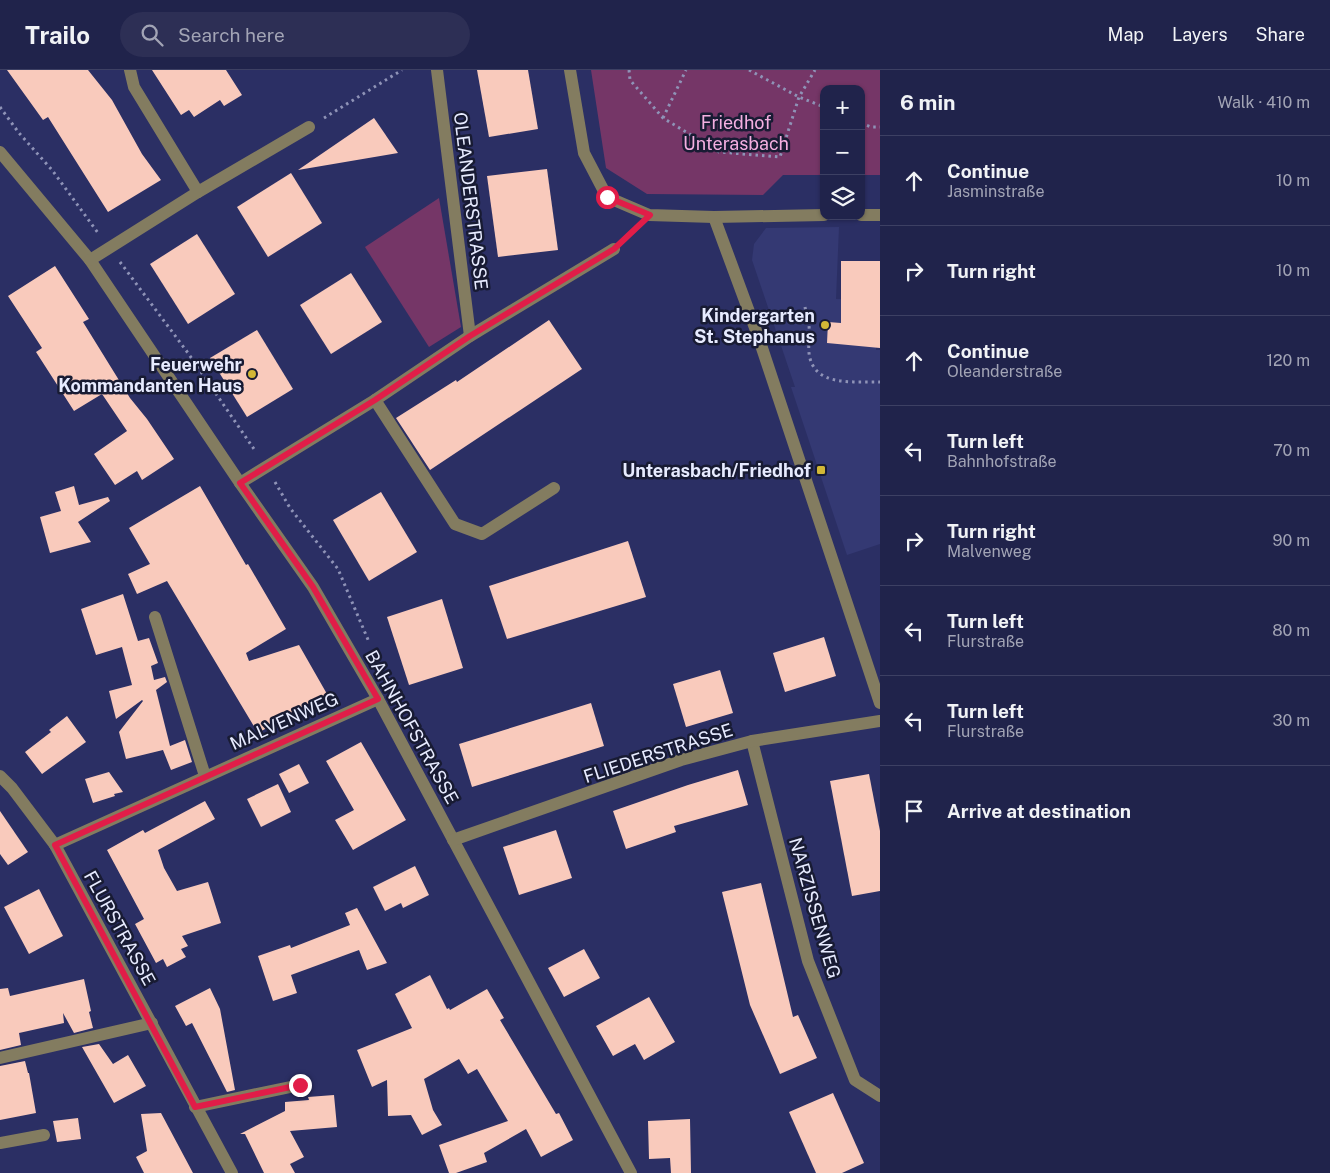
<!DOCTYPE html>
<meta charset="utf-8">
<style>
body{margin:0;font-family:"Public Sans",sans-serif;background:#2d2f55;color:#f1f3f6}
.controls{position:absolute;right:15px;top:15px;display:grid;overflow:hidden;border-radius:10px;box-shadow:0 1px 4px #0004}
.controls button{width:45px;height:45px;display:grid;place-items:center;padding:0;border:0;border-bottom:1px solid #3d4063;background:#20234b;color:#f1f3f6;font:25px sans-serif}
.stop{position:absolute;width:15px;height:15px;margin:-11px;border:4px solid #e11d48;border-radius:50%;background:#fff}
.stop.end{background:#e11d48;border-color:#fff;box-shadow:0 1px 5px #0008}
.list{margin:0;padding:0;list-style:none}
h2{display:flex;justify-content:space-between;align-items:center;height:65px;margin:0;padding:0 20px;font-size:21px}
h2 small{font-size:16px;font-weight:400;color:#a2a4b5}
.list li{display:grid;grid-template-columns:32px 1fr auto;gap:15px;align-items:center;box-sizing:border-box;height:90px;padding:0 20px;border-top:1px solid #3d4063}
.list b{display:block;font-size:19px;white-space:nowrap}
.list p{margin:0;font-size:16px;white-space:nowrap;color:#a2a4b5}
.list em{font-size:16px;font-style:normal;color:#a2a4b5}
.icon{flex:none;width:28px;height:28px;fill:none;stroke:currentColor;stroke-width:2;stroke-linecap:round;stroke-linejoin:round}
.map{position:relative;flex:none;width:880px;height:1103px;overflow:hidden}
header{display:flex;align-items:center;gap:30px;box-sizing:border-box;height:70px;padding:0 25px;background:#20234b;border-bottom:1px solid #3d4063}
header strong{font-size:24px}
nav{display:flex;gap:28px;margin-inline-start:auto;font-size:18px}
.search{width:350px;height:45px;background:#2d2f55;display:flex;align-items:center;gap:12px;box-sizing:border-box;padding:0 18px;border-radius:28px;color:#a2a4b5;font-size:19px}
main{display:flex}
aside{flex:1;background:#20234b}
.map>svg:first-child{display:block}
.built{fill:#343973}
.green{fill:#753667}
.building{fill:#f9cabc}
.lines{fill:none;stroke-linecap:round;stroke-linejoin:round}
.path{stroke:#8f93b7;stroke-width:3;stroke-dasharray:2.5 4;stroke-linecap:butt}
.minor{stroke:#837c60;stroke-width:12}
.route{stroke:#e11d48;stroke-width:6}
.poi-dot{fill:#d2b736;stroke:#181b33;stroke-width:2}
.labels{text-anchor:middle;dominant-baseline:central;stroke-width:5;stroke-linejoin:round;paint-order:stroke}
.park-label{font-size:18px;fill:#f4afe1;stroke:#181b33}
.street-label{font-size:18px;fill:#e7ebff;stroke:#181b33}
.poi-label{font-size:18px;font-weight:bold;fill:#e7ebff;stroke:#181b33;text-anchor:end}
</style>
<header>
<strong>Trailo</strong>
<div class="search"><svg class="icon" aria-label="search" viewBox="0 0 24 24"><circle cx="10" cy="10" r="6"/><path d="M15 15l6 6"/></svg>Search here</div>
<nav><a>Map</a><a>Layers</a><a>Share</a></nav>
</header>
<main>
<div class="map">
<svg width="880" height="1103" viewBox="0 0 880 1103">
<rect width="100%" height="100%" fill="#2b2f64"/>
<polygon class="built" points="839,157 836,229 876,230 876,280 880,280 880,474 847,485 791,317 795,317 752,190 754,174 766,158"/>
<g class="green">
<polygon points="591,0 880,0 880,105 861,105 861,19 824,19 824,105 783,105 763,125 647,124 606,98"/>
<polygon points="439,128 461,257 429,277 365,177"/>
</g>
<g class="building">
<polygon points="7,0 88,0 112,30 142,84 161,110 108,142 48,47 43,50"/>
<polygon points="152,0 226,0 242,25 224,36 220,30 194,47 189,40 181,45"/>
<polygon points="477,0 528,0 538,59 489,67"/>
<polygon points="374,48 398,83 298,100"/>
<polygon points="547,99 558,180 498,187 487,106"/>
<polygon points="291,103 322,153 268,187 237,137"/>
<polygon points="197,164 235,224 188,254 150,194"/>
<polygon points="841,191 880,191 880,278 827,273 828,252 841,253"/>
<polygon points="55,196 89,249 83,252 130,328 147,349 174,389 142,410 137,401 115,415 94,384 127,361 102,324 74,341 36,282 42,278 8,226"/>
<polygon points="351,203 382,252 331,284 300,235"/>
<polygon points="549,250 582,299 430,400 396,348 456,310 457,312"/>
<polygon points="257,260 293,319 247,347 210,288"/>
<polygon points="74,416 79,435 108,427 110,431 78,452 91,472 50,483 40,447 61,441 55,422"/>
<polygon points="200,416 246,495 248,494 286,559 246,583 249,591 299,575 327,624 258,663 167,511 137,524 128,504 150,494 129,458"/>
<polygon points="381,422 417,482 369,511 333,450"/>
<polygon points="628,471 646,527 507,569 489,516"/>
<polygon points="123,524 138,571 149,568 158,593 151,596 154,610 165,607 167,612 156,620 170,676 185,670 192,692 171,700 163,680 126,689 119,662 143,631 142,630 116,649 109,621 132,615 122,577 96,585 81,539"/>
<polygon points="442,529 463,598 409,615 387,547"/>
<polygon points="824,567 836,606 785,622 773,583"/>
<polygon points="720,600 733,643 686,657 673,614"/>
<polygon points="591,633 604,676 472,717 459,674"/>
<polygon points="67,646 86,672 42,704 25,682 51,662 49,660"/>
<polygon points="361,672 406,750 353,780 335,750 354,740 326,691"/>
<polygon points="299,694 309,713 289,723 279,704"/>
<polygon points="738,700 748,735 674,756 676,762 626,779 613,741 688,715"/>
<polygon points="109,702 123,722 114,724 115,726 93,733 85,709"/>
<polygon points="869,704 880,761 880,821 852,826 830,711"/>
<polygon points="278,714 291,742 261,757 247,729"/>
<polygon points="205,731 215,749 158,780 164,798 177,821 208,812 221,853 182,866 188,876 181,879 186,887 167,897 163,889 156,893 135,854 144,849 107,780 143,760 145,763"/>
<polygon points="0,741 28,782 8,795 0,784"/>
<polygon points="556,760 572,808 519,825 503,777"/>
<polygon points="415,796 429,825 403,838 401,833 385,841 373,817"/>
<polygon points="761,813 793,947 798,945 817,988 780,1004 750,935 722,822"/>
<polygon points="39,819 63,866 29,884 4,837"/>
<polygon points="357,838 387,893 367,900 359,880 291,905 297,923 273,931 258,886 290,875 291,878 350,855 345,843"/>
<polygon points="584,879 600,908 564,927 548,898"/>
<polygon points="430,905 447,939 449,938 450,940 487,919 504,948 500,950 556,1044 559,1043 573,1070 541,1087 526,1059 484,1083 487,1092 456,1103 449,1103 439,1075 508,1051 477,999 468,1004 459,989 424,1009 433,1040 442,1055 422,1065 411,1045 388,1046 387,1010 372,1017 357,980 412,958 395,924"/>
<polygon points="84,909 91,941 89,942 93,958 74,963 63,943 64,953 19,963 21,975 0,980 0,919 8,918 10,926"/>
<polygon points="210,918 220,939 235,1020 227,1022 192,953 186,956 175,936"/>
<polygon points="649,927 675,972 644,990 635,974 613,986 596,956"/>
<polygon points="99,974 113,994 128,985 146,1016 114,1033 82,977"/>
<polygon points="25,991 28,1003 29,1003 36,1043 0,1050 0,996"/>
<polygon points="833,1023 864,1093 842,1103 816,1103 789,1042"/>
<polygon points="334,1025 337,1057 290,1061 304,1087 290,1094 295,1103 264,1103 245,1064 240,1064 285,1041 285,1032 309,1030 308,1027"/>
<polygon points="161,1043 193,1103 144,1103 136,1087 147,1081 141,1044"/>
<polygon points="78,1048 81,1069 57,1072 53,1051"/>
<polygon points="690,1049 691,1103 671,1103 670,1088 649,1089 648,1051"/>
</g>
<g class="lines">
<g class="path">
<polyline points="629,0 630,10 663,48 719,82 780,87 799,27 815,0"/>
<polyline points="749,0 799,27 824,37"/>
<polyline points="0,37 19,63 52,100 98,163"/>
<polyline points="324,48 402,0"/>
<polyline points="663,48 686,0"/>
<polyline points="861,53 871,57 880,57"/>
<polyline points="120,192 188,283 256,382"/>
<path d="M805 237C806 243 809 250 809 256 810 265 808 274 809 283 813 318 855 311 880 312"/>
<polyline points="275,412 290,438 338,499 369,572"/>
</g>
<g class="minor">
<polyline points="437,0 470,266"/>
<polyline points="570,0 584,83 607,127 649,145 714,147 824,145"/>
<polyline points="0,82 90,190 240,413 313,517 378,629 631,1103"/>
<polyline points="198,122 309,57"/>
<polyline points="861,145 880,145"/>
<polyline points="714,147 758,266 880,633"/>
<polyline points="90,190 198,122 134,17 130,0"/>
<polyline points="375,330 455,454 482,464 554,418"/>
<polyline points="240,413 375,330 470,266 614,179"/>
<polyline points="155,547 205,706"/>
<polyline points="752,671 808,891 855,1010 880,1026"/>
<polyline points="0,706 12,718 55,775 232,1103"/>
<polyline points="453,770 681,690 752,671 880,651"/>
<polyline points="55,775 378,629"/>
<polyline points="0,988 152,953"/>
<polyline points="195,1037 300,1015"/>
<polyline points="0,1073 44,1065"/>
</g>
</g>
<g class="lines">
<polyline class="route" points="300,1015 195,1037 55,775 378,629 313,517 240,413 375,330 470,266 614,179 650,145 607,127"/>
</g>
<g class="poi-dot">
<circle cx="825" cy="255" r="5"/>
<circle cx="252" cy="304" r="5"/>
<rect x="816" y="395" width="10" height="10" rx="2.5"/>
</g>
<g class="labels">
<g class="park-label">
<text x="736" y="52">Friedhof<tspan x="736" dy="21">Unterasbach</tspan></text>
</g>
<g class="street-label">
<text transform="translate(471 131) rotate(83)">OLEANDERSTRASSE</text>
<text transform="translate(284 651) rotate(-24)">MALVENWEG</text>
<text transform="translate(412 657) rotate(61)">BAHNHOFSTRASSE</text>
<text transform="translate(658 683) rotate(-18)">FLIEDERSTRASSE</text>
<text transform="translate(815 838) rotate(74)">NARZISSENWEG</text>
<text transform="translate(120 858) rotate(61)">FLURSTRASSE</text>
</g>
<g class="poi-label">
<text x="815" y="245">Kindergarten<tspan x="815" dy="21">St. Stephanus</tspan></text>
<text x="242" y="294">Feuerwehr<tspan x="242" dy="21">Kommandanten Haus</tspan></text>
<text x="811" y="400">Unterasbach/Friedhof</text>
</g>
</g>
</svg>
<div class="controls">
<button>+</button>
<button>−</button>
<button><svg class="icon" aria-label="layers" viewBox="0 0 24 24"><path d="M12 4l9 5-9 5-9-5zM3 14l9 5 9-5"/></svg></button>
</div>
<div class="stop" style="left:607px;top:127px"></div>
<div class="stop end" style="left:300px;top:1015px"></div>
</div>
<aside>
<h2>6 min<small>Walk · 410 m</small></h2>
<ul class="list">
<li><svg class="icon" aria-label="ahead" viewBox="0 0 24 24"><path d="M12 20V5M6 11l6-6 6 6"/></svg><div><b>Continue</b><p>Jasminstraße</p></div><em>10 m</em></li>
<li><svg class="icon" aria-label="right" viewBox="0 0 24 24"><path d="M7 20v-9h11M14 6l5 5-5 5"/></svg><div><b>Turn right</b></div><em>10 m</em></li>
<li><svg class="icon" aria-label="ahead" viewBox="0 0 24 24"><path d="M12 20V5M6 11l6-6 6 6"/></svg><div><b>Continue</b><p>Oleanderstraße</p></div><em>120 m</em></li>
<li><svg class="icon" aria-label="left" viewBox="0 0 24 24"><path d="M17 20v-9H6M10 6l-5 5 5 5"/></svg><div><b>Turn left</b><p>Bahnhofstraße</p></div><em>70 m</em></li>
<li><svg class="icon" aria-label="right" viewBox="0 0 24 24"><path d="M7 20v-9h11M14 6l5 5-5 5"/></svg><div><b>Turn right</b><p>Malvenweg</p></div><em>90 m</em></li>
<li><svg class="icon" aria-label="left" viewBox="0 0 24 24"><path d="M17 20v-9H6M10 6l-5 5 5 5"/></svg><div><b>Turn left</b><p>Flurstraße</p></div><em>80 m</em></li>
<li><svg class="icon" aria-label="left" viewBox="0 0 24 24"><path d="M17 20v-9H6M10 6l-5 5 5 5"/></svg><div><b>Turn left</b><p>Flurstraße</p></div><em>30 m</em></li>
<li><svg class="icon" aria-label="arrive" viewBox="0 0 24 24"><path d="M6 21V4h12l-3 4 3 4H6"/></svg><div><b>Arrive at destination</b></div></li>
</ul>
</aside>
</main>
